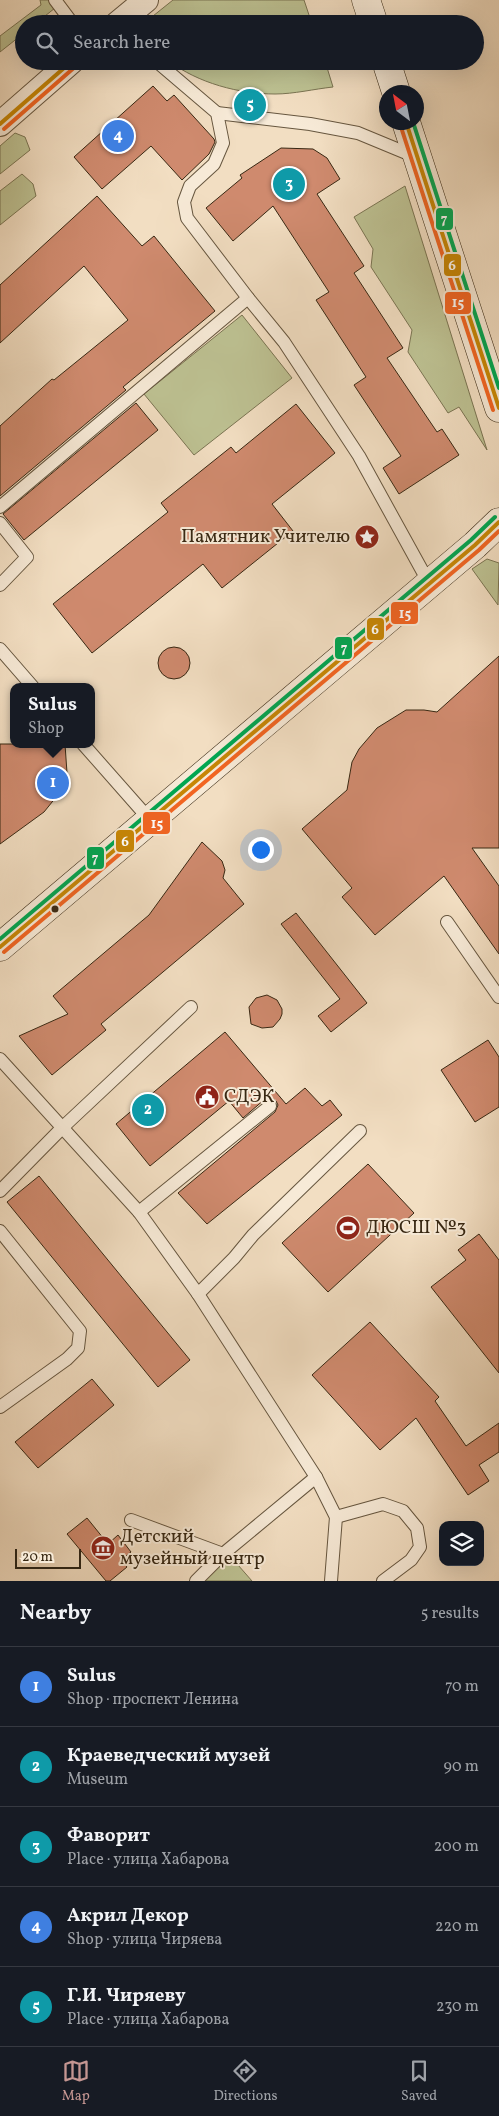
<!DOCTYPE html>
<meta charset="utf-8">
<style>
body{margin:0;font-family:Vollkorn,serif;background:#20242c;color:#f1f3f6}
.controls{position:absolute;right:15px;bottom:15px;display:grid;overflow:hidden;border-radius:10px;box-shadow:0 5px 20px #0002}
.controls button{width:45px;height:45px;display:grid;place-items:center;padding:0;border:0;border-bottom:1px solid #363941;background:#171b24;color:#f1f3f6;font:25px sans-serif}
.compass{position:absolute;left:379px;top:85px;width:45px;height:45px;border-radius:50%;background:#171b24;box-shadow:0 5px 20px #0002;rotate:328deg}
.scale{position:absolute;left:15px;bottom:12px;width:66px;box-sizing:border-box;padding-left:5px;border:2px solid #382813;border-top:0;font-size:14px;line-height:18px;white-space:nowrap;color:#382813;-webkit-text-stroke:4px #f7ead7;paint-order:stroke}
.you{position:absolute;left:260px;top:849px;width:18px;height:18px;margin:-12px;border:4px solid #fff;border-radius:50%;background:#1a73e8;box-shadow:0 0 0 8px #1a73e833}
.badge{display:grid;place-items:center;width:32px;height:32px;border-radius:50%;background:#c59692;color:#fff;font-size:16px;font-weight:700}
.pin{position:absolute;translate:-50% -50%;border:2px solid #fff;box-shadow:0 1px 5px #0006}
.popup{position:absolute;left:10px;top:683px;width:85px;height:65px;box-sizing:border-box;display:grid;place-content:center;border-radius:10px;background:#171b24;filter:drop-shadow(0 1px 4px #0005);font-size:16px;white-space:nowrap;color:#9ea1a6}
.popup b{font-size:19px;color:#f1f3f6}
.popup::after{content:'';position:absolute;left:50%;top:100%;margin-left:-10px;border:10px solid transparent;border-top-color:#171b24}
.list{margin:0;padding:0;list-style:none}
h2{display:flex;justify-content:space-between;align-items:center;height:65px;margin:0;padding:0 20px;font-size:21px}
h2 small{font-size:16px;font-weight:400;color:#9ea1a6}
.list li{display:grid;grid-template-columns:32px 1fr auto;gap:15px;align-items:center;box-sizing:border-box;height:80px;padding:0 20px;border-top:1px solid #363941}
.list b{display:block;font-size:19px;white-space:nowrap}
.list p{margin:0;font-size:16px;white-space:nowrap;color:#9ea1a6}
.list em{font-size:16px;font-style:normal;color:#9ea1a6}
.icon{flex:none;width:28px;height:28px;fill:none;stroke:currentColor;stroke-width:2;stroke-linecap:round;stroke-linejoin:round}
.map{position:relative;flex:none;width:499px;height:1581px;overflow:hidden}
.search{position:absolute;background:#171b24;box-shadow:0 5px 20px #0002;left:15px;right:15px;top:15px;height:55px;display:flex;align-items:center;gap:12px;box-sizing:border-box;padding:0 18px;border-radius:28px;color:#9ea1a6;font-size:19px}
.sheet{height:465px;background:#171b24}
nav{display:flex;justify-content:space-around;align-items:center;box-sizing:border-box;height:70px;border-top:1px solid #363941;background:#171b24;font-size:14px;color:#9ea1a6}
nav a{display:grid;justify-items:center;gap:2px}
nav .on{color:#c59692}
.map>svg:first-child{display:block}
.green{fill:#bdc192;stroke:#7a7452}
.building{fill:#cf8a6e;stroke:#382813}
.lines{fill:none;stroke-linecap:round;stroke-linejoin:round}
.lane-casing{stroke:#66563f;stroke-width:14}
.street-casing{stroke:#66563f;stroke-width:26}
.secondary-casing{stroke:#382813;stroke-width:29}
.lane{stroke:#f7ead7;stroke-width:12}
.street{stroke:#f7ead7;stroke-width:24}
.secondary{stroke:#f7ead7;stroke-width:28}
.bus-1-casing{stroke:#f7ead7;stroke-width:8}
.bus-2-casing{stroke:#f7ead7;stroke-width:8}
.bus-3-casing{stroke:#f7ead7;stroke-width:8}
.bus-1{stroke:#c78605;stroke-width:4}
.bus-2{stroke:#f26522;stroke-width:4}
.bus-3{stroke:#00a651;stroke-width:4}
.bus-dot{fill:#382813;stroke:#f7ead7;stroke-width:2}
.labels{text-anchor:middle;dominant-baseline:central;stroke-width:4;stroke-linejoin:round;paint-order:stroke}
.poi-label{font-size:19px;fill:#382813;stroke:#f7ead7;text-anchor:start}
.line-badge{stroke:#f7ead7;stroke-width:2}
.badge-label{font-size:14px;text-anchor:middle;font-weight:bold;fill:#fff}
</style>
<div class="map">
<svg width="499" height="1581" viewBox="0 0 499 1581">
<rect width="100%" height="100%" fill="#f2dec2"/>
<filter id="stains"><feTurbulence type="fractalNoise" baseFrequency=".004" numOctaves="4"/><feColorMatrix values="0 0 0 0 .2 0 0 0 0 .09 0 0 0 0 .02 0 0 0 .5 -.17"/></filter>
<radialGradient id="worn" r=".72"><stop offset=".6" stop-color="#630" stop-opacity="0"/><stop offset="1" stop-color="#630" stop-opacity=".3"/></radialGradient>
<g class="green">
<polygon points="40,0 52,0 55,8 35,24 24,24 24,33 0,52 0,36 41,5"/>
<polygon points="173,0 304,0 312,24 143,24"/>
<path d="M169 61H325L333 87C314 89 294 94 275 94 239 94 198 83 169 61Z"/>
<polygon points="15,133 25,137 30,150 0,174 0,146"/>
<polygon points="22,174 33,184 36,196 0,225 0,191"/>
<polygon points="405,186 487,450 459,407 448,413 408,352 412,330 371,267 373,249 354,217"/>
<polygon points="242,315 292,378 194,455 144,394"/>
<polygon points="487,559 499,563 498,605 472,569"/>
<polygon points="224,1561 238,1565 252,1581 190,1581"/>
</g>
<g class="building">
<polygon points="153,86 167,101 174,95 214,139 215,142 209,154 182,180 151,146 102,189 74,157"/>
<polygon points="281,148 313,149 327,158 340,179 317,194 364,266 354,273 403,348 387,358 437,432 442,429 459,455 399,494 383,468 401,456 354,385 366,377 316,300 329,292 273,206 233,241 206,208 242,178 240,175"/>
<polygon points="97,196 142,246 154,236 215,311 123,387 126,390 0,496 0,426 52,379 54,380 128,320 84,266 0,343 0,285"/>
<polygon points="136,403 158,430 24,540 3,514"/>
<polygon points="296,404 335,453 272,504 293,531 222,588 203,564 92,653 53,604 168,512 161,503 231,447 236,453"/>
<circle cx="174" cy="663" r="16"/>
<polygon points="499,656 499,848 472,848 499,886 499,954 444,876 375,935 342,897 352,888 302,829 347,790 352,762 359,749 377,728 406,710 424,710 437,712"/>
<polygon points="0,744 65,744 67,773 61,791 44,812 0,844"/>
<polygon points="202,842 222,861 225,870 223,878 244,904 101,1024 106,1030 52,1075 19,1036 68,1014 53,996 149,915"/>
<polygon points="296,913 367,1003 331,1032 318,1016 340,999 281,924"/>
<polygon points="267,995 277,1000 282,1009 282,1014 280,1019 273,1027 262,1028 251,1024 249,1007 256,998"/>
<polygon points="225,1032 286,1104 305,1088 322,1106 330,1100 342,1115 207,1224 178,1193 275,1112 278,1105 276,1101 272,1098 265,1099 243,1118 229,1101 150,1166 116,1124"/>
<polygon points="488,1040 499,1057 499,1107 475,1122 441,1070"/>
<polygon points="368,1164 414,1213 328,1292 282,1243"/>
<polygon points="39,1176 190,1360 158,1387 7,1202"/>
<polygon points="479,1234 499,1260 499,1373 431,1287 466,1260 458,1250"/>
<polygon points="370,1322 439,1397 435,1401 466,1446 499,1423 499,1452 479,1465 489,1481 468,1495 416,1418 380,1450 312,1375"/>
<polygon points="92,1379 114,1405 38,1468 15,1442"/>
<polygon points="87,1518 108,1544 118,1535 131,1552 121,1560 127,1567 110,1581 106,1581 67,1534"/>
</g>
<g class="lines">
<defs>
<g id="lane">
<polyline points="55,0 73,24"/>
<polyline points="217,113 310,124 358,133 416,157"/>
<polyline points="248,298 284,342 359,456 429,583"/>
<polyline points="0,507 248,298 187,218 184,202 190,186 214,164 223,143 217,113 156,61"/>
<polyline points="0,523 27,557 0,585"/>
<polyline points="0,649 33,687"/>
<polyline points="83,744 150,820"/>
<polyline points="447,922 499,997"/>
<polyline points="0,1059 139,1212 198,1294 234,1258 253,1235 360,1131"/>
<polyline points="0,1191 63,1127 191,1007"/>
<polyline points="139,1212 270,1106"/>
<polyline points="0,1231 80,1331 78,1348 67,1359 0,1407"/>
<polyline points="198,1294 316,1477 336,1517 331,1581"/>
<polyline points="336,1517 383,1504 403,1511 417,1528 420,1547 411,1560 383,1581"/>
<polyline points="131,1520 223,1554"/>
<polyline points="196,1581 223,1554 316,1477"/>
</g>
<g id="street">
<polyline points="117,24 146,0"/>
<polyline points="0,124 72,61"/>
</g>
<g id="secondary">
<polyline points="366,0 374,24"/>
<polyline points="386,61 396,92"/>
<polyline points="406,122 499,408"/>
<polyline points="0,947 475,545 499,522"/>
</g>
</defs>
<use href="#lane" class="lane-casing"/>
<use href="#street" class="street-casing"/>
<use href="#secondary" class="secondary-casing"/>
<use href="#lane" class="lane"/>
<use href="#street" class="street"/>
<use href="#secondary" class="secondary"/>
<defs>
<g id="bus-1">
<polyline points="406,122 499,408"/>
<polyline points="0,124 72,61"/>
<polyline points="0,947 475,545 499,522"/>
</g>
<g id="bus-2">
<polyline points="400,124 493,410"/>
<polyline points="4,129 76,66"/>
<polyline points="4,952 479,550 499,531"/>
</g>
<g id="bus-3">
<polyline points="413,122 499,388"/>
<polyline points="0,939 471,540 495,517"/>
</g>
</defs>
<use href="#bus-1" class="bus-1-casing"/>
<use href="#bus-2" class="bus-2-casing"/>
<use href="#bus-3" class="bus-3-casing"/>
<use href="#bus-1" class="bus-1"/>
<use href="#bus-2" class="bus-2"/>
<use href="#bus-3" class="bus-3"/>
</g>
<defs>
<symbol id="sight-disc" viewBox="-11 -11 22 22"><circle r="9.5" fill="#8f2418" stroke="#f7ead7"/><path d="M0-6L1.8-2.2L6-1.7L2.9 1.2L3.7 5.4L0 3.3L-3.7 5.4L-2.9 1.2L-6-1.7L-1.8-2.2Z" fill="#fff"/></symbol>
<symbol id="civic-disc" viewBox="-11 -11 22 22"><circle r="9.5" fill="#8f2418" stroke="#f7ead7"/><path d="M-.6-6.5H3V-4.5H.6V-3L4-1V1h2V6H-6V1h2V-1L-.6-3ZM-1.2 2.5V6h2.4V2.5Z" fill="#fff"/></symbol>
<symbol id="stadium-disc" viewBox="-11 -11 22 22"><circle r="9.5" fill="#8f2418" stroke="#f7ead7"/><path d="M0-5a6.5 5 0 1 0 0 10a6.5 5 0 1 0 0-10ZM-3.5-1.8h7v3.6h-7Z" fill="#fff"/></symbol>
<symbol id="museum-disc" viewBox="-11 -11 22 22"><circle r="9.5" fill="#8f2418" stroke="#f7ead7"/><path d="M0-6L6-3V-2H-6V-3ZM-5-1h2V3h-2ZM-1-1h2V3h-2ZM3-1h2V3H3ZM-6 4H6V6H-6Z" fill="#fff"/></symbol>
</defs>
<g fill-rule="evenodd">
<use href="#sight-disc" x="353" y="523" width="28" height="28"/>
<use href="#civic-disc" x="193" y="1083" width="28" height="28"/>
<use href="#stadium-disc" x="334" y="1214" width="28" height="28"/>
<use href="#museum-disc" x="89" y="1534" width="28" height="28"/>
</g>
<circle class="bus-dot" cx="55" cy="909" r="4.5"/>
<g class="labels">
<g class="poi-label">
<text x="350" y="537" text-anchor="end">Памятник Учителю</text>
<text x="224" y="1097">СДЭК</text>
<text x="366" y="1228">ДЮСШ №3</text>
<text x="120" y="1537">Детский<tspan x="120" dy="22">музейный центр</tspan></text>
</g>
</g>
<g class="line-badge">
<rect x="435" y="207" width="19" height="24" rx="5" fill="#00a651"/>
<rect x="443" y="253" width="19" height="24" rx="5" fill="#c78605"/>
<rect x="444" y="291" width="28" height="24" rx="5" fill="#f26522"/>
<rect x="390" y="601" width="29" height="24" rx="5" fill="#f26522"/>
<rect x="366" y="617" width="19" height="24" rx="5" fill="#c78605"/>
<rect x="334" y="636" width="19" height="24" rx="5" fill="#00a651"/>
<rect x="142" y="811" width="29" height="24" rx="5" fill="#f26522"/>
<rect x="115" y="829" width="20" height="24" rx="5" fill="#c78605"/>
<rect x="86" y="846" width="19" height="24" rx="5" fill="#00a651"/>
</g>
<g class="badge-label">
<text x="444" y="224">7</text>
<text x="452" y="270">6</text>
<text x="458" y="307">15</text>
<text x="405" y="618">15</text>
<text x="375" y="634">6</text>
<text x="344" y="653">7</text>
<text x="157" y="828">15</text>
<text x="125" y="846">6</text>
<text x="95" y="863">7</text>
</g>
<rect width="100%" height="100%" filter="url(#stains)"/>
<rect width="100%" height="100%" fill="url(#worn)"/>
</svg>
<div class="controls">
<button><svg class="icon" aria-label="layers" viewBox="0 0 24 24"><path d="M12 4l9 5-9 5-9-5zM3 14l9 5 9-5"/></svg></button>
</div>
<svg class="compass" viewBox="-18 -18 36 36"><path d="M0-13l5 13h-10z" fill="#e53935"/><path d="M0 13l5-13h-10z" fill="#9ea1a6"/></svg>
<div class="scale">20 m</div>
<div class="you"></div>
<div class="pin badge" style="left:53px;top:783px;background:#3f7fe0">1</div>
<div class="popup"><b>Sulus</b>Shop</div>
<div class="pin badge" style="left:148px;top:1110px;background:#0f9aa8">2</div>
<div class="pin badge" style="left:289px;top:184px;background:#0f9aa8">3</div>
<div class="pin badge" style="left:118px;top:136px;background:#3f7fe0">4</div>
<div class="pin badge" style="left:250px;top:105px;background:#0f9aa8">5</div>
<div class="search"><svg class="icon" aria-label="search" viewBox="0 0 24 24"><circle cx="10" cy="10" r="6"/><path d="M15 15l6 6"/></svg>Search here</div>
</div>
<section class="sheet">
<h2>Nearby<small>5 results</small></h2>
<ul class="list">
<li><span class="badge" style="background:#3f7fe0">1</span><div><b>Sulus</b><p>Shop · проспект Ленина</p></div><em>70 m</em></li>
<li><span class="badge" style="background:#0f9aa8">2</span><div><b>Краеведческий музей</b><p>Museum</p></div><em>90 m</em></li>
<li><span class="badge" style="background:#0f9aa8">3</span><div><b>Фаворит</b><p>Place · улица Хабарова</p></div><em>200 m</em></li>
<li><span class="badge" style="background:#3f7fe0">4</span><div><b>Акрил Декор</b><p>Shop · улица Чиряева</p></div><em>220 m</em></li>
<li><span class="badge" style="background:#0f9aa8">5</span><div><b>Г.И. Чиряеву</b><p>Place · улица Хабарова</p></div><em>230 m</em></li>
</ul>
</section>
<nav>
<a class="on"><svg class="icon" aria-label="map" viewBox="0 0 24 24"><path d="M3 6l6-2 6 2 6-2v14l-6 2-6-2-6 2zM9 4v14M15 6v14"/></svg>Map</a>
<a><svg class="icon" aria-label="directions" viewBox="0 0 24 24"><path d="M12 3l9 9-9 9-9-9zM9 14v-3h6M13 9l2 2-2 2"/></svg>Directions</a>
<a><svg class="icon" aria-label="saved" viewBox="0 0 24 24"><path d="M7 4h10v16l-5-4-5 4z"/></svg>Saved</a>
</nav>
